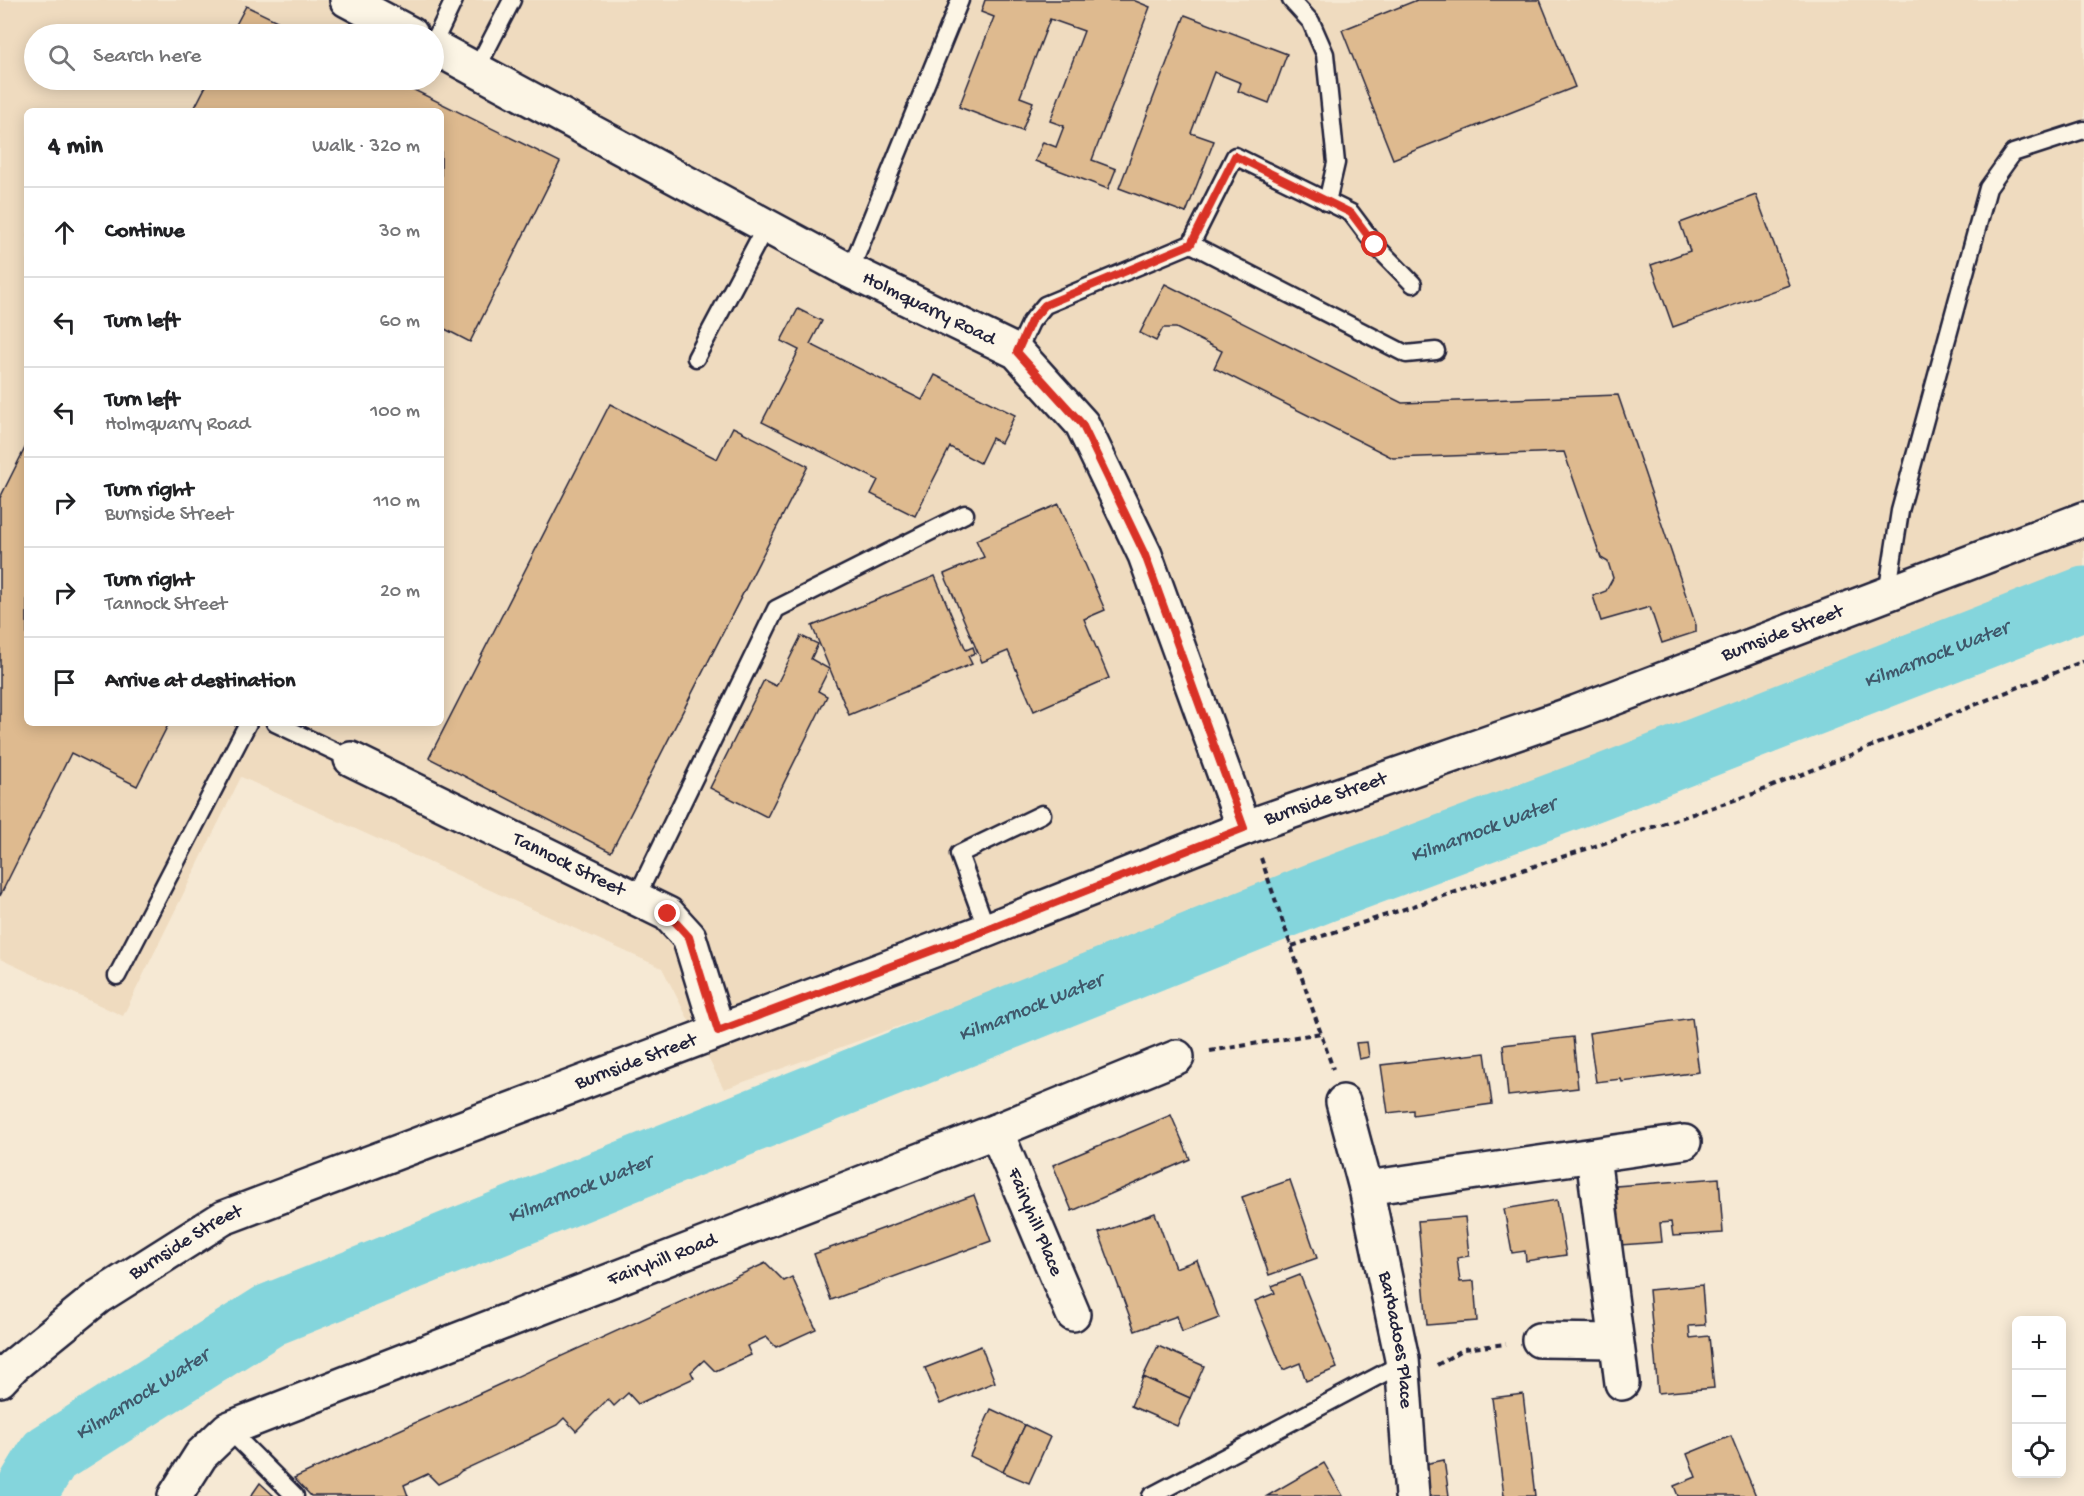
<!DOCTYPE html>
<meta charset="utf-8">
<style>
body{margin:0;font-family:"Gochi Hand",sans-serif;background:#f2f2f2;color:#202124}
.controls{position:absolute;right:18px;bottom:18px;display:grid;overflow:hidden;border-radius:9px;box-shadow:0 3px 15px #0003}
.controls button{width:54px;height:54px;display:grid;place-items:center;padding:0;border:0;border-bottom:2px solid #e0e0e0;background:#fff;color:#202124;font:30px sans-serif}
.stop{position:absolute;width:18px;height:18px;margin:-14px;border:4px solid #d93025;border-radius:50%;background:#fff}
.stop.end{background:#d93025;border-color:#fff;box-shadow:0 2px 6px #0008}
.list{margin:0;padding:0;list-style:none}
h2{display:flex;justify-content:space-between;align-items:center;height:78px;margin:0;padding:0 24px;font-size:26px}
h2 small{font-size:20px;font-weight:400;color:#757577}
.list li{display:grid;grid-template-columns:39px 1fr auto;gap:18px;align-items:center;box-sizing:border-box;height:90px;padding:0 24px;border-top:2px solid #e0e0e0}
.list b{display:block;font-size:22px;white-space:nowrap}
.list p{margin:0;font-size:20px;white-space:nowrap;color:#757577}
.list em{font-size:20px;font-style:normal;color:#757577}
.icon{flex:none;width:33px;height:33px;fill:none;stroke:currentColor;stroke-width:2;stroke-linecap:round;stroke-linejoin:round}
.map{position:relative;flex:none;width:2084px;height:1496px;overflow:hidden}
.search{position:absolute;background:#fff;box-shadow:0 3px 15px #0003;left:24px;top:24px;width:420px;height:66px;display:flex;align-items:center;gap:15px;box-sizing:border-box;padding:0 21px;border-radius:33px;color:#757577;font-size:22px}
.panel{position:absolute;background:#fff;box-shadow:0 3px 15px #0003;left:24px;top:108px;width:420px;height:618px;border-radius:9px}
.map>svg:first-child{display:block}
.built{fill:#efdbbf;fill-rule:evenodd}
.lines{fill:none;stroke-linecap:round;stroke-linejoin:round}
.river{stroke:#84d5dc;stroke-width:63}
.building{fill:#deba8f;stroke:#22223b;stroke-width:1.5}
.lane-casing{stroke:#22223b;stroke-width:21}
.street-casing{stroke:#22223b;stroke-width:38}
.path{stroke:#22223b;stroke-width:4;stroke-dasharray:6 4.5;stroke-linecap:butt}
.lane{stroke:#fcf5e5;stroke-width:16}
.street{stroke:#fcf5e5;stroke-width:33}
.route{stroke:#d93025;stroke-width:8}
.labels{text-anchor:middle;dominant-baseline:central;stroke-width:6;stroke-linejoin:round;paint-order:stroke}
.street-label{font-size:20px;fill:#22223b;stroke:#fcf5e5}
.water-label{font-size:21px;font-style:italic;fill:#3f586b;stroke:#fcf5e5}
</style>
<div class="map">
<svg width="2084" height="1496" viewBox="0 0 2084 1496">
<rect width="100%" height="100%" fill="#f6e9d4"/>
<filter id="ink" filterUnits="userSpaceOnUse"><feTurbulence type="fractalNoise" baseFrequency=".0167" numOctaves="2"/><feDisplacementMap in="SourceGraphic" scale="12" xChannelSelector="R" yChannelSelector="G"/><feConvolveMatrix kernelMatrix="1 2 1 2 8 2 1 2 1" color-interpolation-filters="sRGB"/></filter>
<g filter="url(#ink)">
<path class="built" d="M0 0H2084V601L724 1089 662 968 241 777 123 1016 0 959ZM34 34H434V80H34ZM27 111H441V723H27Z"/>
<g class="lines">
<path class="river" id="s1" d="M24 1496 49 1455 270 1315 1321 892 1596 789 2084 598"/>
</g>
<g class="building">
<polygon points="985,0 1133,0 1150,7 1092,160 1116,169 1108,189 1035,161 1043,142 1056,147 1064,126 1050,121 1084,31 1050,19 1020,97 1033,102 1022,131 959,107 994,17 981,12"/>
<polygon points="1417,0 1540,0 1575,87 1393,159 1342,30"/>
<polygon points="246,6 304,34 231,34"/>
<polygon points="1185,15 1287,54 1269,103 1238,91 1241,83 1214,72 1191,133 1214,141 1186,213 1119,188"/>
<polygon points="209,80 394,80 560,162 470,342 441,327 441,111 193,111"/>
<polygon points="1756,195 1789,285 1673,327 1651,265 1690,251 1680,223"/>
<polygon points="1165,284 1402,403 1618,395 1696,625 1696,632 1662,643 1650,607 1601,621 1593,596 1606,591 1613,578 1608,562 1601,558 1564,452 1393,458 1214,368 1222,351 1176,328 1163,328 1156,341 1140,333"/>
<polygon points="798,309 822,321 810,344 922,400 935,375 1015,415 1001,443 992,438 980,463 950,447 915,516 871,494 878,480 762,422 799,350 781,341"/>
<polygon points="610,404 717,459 733,427 808,466 611,852 429,758"/>
<polygon points="27,444 27,723 169,723 137,786 71,753 0,896 0,498"/>
<polygon points="1059,504 1105,610 1084,619 1109,678 1034,711 1008,651 982,662 944,574 984,557 976,540"/>
<polygon points="935,576 966,650 973,647 975,653 968,656 972,664 849,715 812,626"/>
<polygon points="801,636 818,644 811,659 829,669 818,691 827,696 767,817 710,788 764,680 776,686"/>
<polygon points="1692,1018 1699,1072 1622,1082 1621,1079 1596,1082 1589,1033"/>
<polygon points="1573,1037 1578,1088 1508,1096 1503,1045"/>
<polygon points="1367,1042 1369,1057 1359,1059 1356,1043"/>
<polygon points="1485,1053 1492,1104 1413,1115 1413,1110 1388,1113 1381,1065"/>
<polygon points="1171,1115 1190,1159 1072,1211 1053,1165"/>
<polygon points="1719,1178 1723,1233 1673,1236 1671,1222 1660,1223 1662,1242 1620,1245 1616,1186"/>
<polygon points="1290,1180 1317,1258 1269,1275 1242,1197"/>
<polygon points="974,1195 991,1241 831,1300 814,1254"/>
<polygon points="1557,1200 1566,1255 1526,1261 1525,1251 1512,1253 1504,1209"/>
<polygon points="1155,1213 1175,1268 1197,1260 1219,1318 1182,1332 1177,1316 1135,1331 1099,1233"/>
<polygon points="1465,1217 1469,1256 1457,1258 1460,1282 1474,1281 1477,1321 1427,1325 1418,1221"/>
<polygon points="766,1263 784,1281 792,1277 816,1329 776,1347 766,1337 747,1346 751,1355 715,1371 704,1360 691,1372 694,1378 638,1404 628,1393 614,1406 608,1399 576,1431 564,1418 557,1425 530,1438 530,1439 461,1471 457,1475 438,1484 428,1474 404,1485 408,1496 311,1496 294,1478"/>
<polygon points="1300,1275 1337,1368 1306,1381 1300,1363 1283,1370 1255,1301 1275,1293 1272,1286"/>
<polygon points="1702,1285 1705,1325 1689,1326 1690,1338 1709,1336 1714,1388 1658,1393 1649,1290"/>
<polygon points="981,1346 995,1382 940,1404 925,1368"/>
<polygon points="1158,1346 1204,1366 1190,1398 1143,1377"/>
<polygon points="1143,1377 1190,1398 1177,1426 1131,1406"/>
<polygon points="1523,1394 1535,1496 1504,1496 1492,1398"/>
<polygon points="991,1409 1025,1425 1003,1472 970,1456"/>
<polygon points="1025,1425 1050,1437 1029,1483 1003,1472"/>
<polygon points="1731,1436 1756,1496 1678,1496 1674,1486 1696,1477 1687,1454"/>
<polygon points="1444,1460 1449,1496 1426,1496 1420,1465"/>
<polygon points="1324,1463 1343,1496 1267,1496"/>
<polygon points="260,1483 274,1496 251,1496"/>
</g>
<g class="lines">
<defs>
<g id="lane">
<polyline points="1291,0 1311,22 1325,54 1336,163 1327,202"/>
<polyline points="434,42 454,0"/>
<polyline points="476,70 512,0"/>
<polyline points="1191,244 1406,354 1436,351"/>
<polyline points="850,271 960,0"/>
<polyline points="1017,352 1031,322 1045,305 1191,244 1235,156 1351,213 1375,245 1413,284"/>
<polyline points="696,358 766,226"/>
<polyline points="1887,595 1900,511 1988,188 2013,153 2084,130"/>
<polyline points="275,723 351,759"/>
<polyline points="636,898 776,609 965,514"/>
<polyline points="987,930 959,854 1042,814"/>
<polyline points="117,976 248,723"/>
<polyline points="228,1429 295,1496"/>
<polyline points="1151,1496 1403,1363"/>
</g>
<g id="street">
<polyline points="347,0 411,34"/>
<path id="s2" d="M434 47 850 271 1017 352 1082 424 1145 555 1244 828"/>
<path id="s3" d="M351 759 668 914 689 937 718 1031"/>
<path id="s4" d="M1343 1102 1366 1188 1402 1359 1412 1496"/>
<path id="s5" d="M996 1131 1073 1314"/>
<polyline points="1593,1156 1622,1383"/>
<polyline points="1366,1188 1684,1142"/>
<polyline points="1539,1340 1616,1341"/>
<path id="s6" d="M0 1380 13 1366 98 1297 223 1218 987 930 1244 828 1577 712 2084 519"/>
<path id="s7" d="M175 1496 201 1455 228 1429 996 1131 1177 1057"/>
</g>
</defs>
<use href="#lane" class="lane-casing"/>
<use href="#street" class="street-casing"/>
<g class="path">
<polyline points="1261,858 1333,1069"/>
<polyline points="1292,946 1753,794 2084,661"/>
<polyline points="1210,1051 1321,1033"/>
<polyline points="1437,1365 1464,1349 1506,1344"/>
</g>
<use href="#lane" class="lane"/>
<use href="#street" class="street"/>
</g>
</g>
<g class="lines" filter="url(#ink)">
<polyline class="route" points="668,914 689,937 718,1031 987,930 1244,828 1145,555 1082,424 1017,352 1031,321 1045,305 1191,244 1235,156 1351,213 1375,245"/>
</g>
<g class="labels">
<g class="street-label">
<text stroke="none"><textPath href="#s2" startOffset="560">Holmquarry Road</textPath></text>
<text stroke="none"><textPath href="#s6" startOffset="1942">Burnside Street</textPath></text>
<text stroke="none"><textPath href="#s6" startOffset="1456">Burnside Street</textPath></text>
<text stroke="none"><textPath href="#s3" startOffset="242">Tannock Street</textPath></text>
<text stroke="none"><textPath href="#s6" startOffset="718">Burnside Street</textPath></text>
<text stroke="none"><textPath href="#s5" startOffset="99">Fairyhill Place</textPath></text>
<text stroke="none"><textPath href="#s6" startOffset="232">Burnside Street</textPath></text>
<text stroke="none"><textPath href="#s7" startOffset="552">Fairyhill Road</textPath></text>
<text stroke="none"><textPath href="#s4" startOffset="244">Barbadoes Place</textPath></text>
</g>
<g class="water-label">
<text stroke="none"><textPath href="#s1" startOffset="2102">Kilmarnock Water</textPath></text>
<text stroke="none"><textPath href="#s1" startOffset="1616">Kilmarnock Water</textPath></text>
<text stroke="none"><textPath href="#s1" startOffset="1130">Kilmarnock Water</textPath></text>
<text stroke="none"><textPath href="#s1" startOffset="644">Kilmarnock Water</textPath></text>
<text stroke="none"><textPath href="#s1" startOffset="159">Kilmarnock Water</textPath></text>
</g>
</g>
</svg>
<div class="controls">
<button>+</button>
<button>−</button>
<button><svg class="icon" aria-label="locate" viewBox="0 0 24 24"><circle cx="12" cy="12" r="6"/><path d="M12 2v4M12 18v4M2 12h4M18 12h4"/></svg></button>
</div>
<div class="stop" style="left:1375px;top:245px"></div>
<div class="stop end" style="left:668px;top:914px"></div>
<div class="search"><svg class="icon" aria-label="search" viewBox="0 0 24 24"><circle cx="10" cy="10" r="6"/><path d="M15 15l6 6"/></svg>Search here</div>
<section class="panel">
<h2>4 min<small>Walk · 320 m</small></h2>
<ul class="list">
<li><svg class="icon" aria-label="ahead" viewBox="0 0 24 24"><path d="M12 20V5M6 11l6-6 6 6"/></svg><div><b>Continue</b></div><em>30 m</em></li>
<li><svg class="icon" aria-label="left" viewBox="0 0 24 24"><path d="M17 20v-9H6M10 6l-5 5 5 5"/></svg><div><b>Turn left</b></div><em>60 m</em></li>
<li><svg class="icon" aria-label="left" viewBox="0 0 24 24"><path d="M17 20v-9H6M10 6l-5 5 5 5"/></svg><div><b>Turn left</b><p>Holmquarry Road</p></div><em>100 m</em></li>
<li><svg class="icon" aria-label="right" viewBox="0 0 24 24"><path d="M7 20v-9h11M14 6l5 5-5 5"/></svg><div><b>Turn right</b><p>Burnside Street</p></div><em>110 m</em></li>
<li><svg class="icon" aria-label="right" viewBox="0 0 24 24"><path d="M7 20v-9h11M14 6l5 5-5 5"/></svg><div><b>Turn right</b><p>Tannock Street</p></div><em>20 m</em></li>
<li><svg class="icon" aria-label="arrive" viewBox="0 0 24 24"><path d="M6 21V4h12l-3 4 3 4H6"/></svg><div><b>Arrive at destination</b></div></li>
</ul>
</section>
</div>
